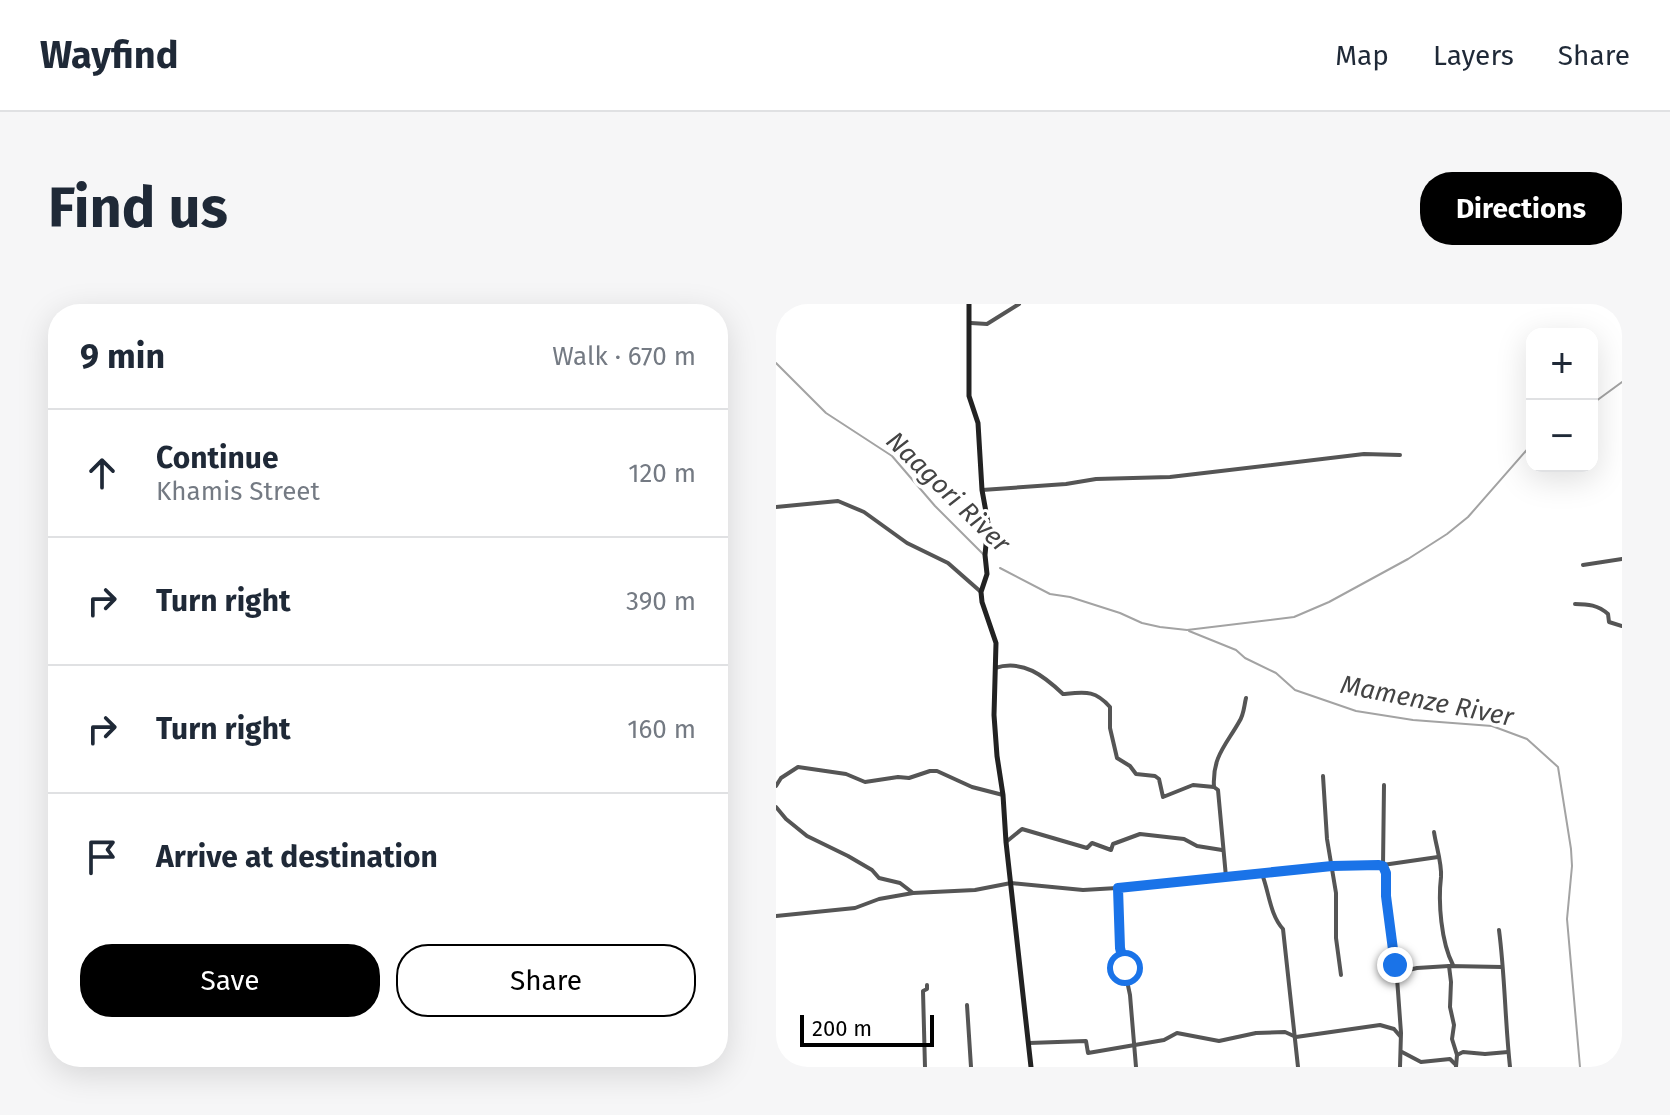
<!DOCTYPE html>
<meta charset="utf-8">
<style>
body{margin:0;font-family:"Fira Sans",sans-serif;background:#f6f6f7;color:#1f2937}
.controls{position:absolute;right:24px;top:24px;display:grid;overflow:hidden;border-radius:16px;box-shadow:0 8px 32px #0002}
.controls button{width:72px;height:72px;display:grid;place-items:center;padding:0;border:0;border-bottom:2px solid #e0e1e3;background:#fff;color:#1f2937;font:40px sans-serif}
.scale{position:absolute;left:24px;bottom:20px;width:134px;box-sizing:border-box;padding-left:8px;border:4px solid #000;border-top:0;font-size:22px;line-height:28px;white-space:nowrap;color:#000;-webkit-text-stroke:6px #fff;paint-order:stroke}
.stop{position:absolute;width:24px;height:24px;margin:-18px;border:6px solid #1a73e8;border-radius:50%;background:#fff}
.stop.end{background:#1a73e8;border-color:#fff;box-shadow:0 2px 8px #0008}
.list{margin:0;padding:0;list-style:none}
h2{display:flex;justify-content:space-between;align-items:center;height:104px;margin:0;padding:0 32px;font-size:34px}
h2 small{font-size:26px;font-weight:400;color:#747a83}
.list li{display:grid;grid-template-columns:52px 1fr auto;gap:24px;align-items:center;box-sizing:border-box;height:128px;padding:0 32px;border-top:2px solid #e0e1e3}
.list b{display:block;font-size:30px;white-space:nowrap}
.list p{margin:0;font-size:26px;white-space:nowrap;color:#747a83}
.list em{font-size:26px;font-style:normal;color:#747a83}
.actions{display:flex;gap:16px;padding:24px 32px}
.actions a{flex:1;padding:18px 0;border:2px solid #000;border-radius:32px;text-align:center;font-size:28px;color:#000}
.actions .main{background:#000;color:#fff}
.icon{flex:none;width:44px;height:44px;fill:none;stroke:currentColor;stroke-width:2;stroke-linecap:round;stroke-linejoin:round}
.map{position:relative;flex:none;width:846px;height:763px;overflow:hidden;border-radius:32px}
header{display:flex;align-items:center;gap:48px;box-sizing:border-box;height:112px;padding:0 40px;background:#fff;border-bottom:2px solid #e0e1e3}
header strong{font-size:38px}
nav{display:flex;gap:44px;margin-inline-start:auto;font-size:28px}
.intro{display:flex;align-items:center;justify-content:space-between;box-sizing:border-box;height:192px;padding:0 48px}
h1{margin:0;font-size:56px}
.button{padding:20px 36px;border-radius:32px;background:#000;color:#fff;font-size:28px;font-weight:700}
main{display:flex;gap:48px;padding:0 48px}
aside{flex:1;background:#fff;border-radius:32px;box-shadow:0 8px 32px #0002}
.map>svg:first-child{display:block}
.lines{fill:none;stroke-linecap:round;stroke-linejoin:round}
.stream{stroke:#a3a3a3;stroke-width:2}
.street{stroke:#555;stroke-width:4}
.secondary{stroke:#222;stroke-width:5}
.route{stroke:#1a73e8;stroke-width:10}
.labels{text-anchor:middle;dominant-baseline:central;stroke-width:7;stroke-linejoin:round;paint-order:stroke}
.water-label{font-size:26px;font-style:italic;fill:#444;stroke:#fff}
</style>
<header>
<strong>Wayfind</strong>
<nav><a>Map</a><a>Layers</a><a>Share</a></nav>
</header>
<div class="intro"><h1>Find us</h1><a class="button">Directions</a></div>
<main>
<aside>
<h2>9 min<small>Walk · 670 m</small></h2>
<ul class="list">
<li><svg class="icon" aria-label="ahead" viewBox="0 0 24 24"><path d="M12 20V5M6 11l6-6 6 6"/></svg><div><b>Continue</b><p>Khamis Street</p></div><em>120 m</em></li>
<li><svg class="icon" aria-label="right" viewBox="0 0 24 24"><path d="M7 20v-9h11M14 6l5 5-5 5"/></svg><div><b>Turn right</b></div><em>390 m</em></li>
<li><svg class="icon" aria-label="right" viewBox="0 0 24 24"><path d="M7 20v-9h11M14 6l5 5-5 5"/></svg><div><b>Turn right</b></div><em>160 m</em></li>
<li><svg class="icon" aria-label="arrive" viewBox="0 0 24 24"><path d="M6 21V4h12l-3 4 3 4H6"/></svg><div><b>Arrive at destination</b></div></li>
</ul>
<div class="actions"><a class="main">Save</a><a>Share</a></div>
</aside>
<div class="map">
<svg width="846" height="763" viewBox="0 0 846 763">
<rect width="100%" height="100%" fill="#fff"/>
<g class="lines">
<g class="stream">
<polyline points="0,59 50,109 116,152 159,202 207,250"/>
<polyline points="816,100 846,78"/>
<polyline points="224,264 274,290 294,293 344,309 366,319 384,323 411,326 518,313 553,298 632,255 671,230 692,213 756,140"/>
<polyline points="413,327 460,346 469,354 500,369 519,386 580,407 637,416 716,422 751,435 782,463 795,545 796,562 791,615 804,763"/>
</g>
<g class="street">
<polyline points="195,19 211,20 243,0"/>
<polyline points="206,186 290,180 320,175 394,173 588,150 624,151"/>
<polyline points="0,203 62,197 88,208 131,239 172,259 205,288"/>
<polyline points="807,261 846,255"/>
<path d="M799 300C812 300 822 301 832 310L833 318 846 322"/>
<path d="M219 364C247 355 268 372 287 390 310 388 319 386 334 403V424L341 454 354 462 360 470 379 472 383 475 387 493 417 481 438 483"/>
<polyline points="547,472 551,535 560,589 560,634 565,671"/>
<polyline points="608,481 607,562 610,569 610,592 619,646 625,729 624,763"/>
<polyline points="0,482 5,474 22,463 70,470 89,478 122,473 133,474 154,467 161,467 196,483 227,491"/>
<polyline points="0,503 10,515 31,532 72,552 96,566 103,574 124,579 137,589"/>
<path d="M658 528C660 542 666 559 665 573 662 598 665 638 677 661"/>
<polyline points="230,538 246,525 311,544 316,539 335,546 337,540 364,530 408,535 421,542 446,546"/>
<polyline points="486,570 556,562 593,563 662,553"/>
<path d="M450 573 442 486 438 483C436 453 450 441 463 418 468 411 468 402 470 394"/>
<polyline points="342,584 344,644 354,691 360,763"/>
<path d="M0 612 79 604 103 595 137 589 199 586 235 579 307 586 392 581 486 570C493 588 494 611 507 625L522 763"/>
<path d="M723 626C729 672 729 717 734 763"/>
<polyline points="620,669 641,664 673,662"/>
<polyline points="191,701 195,763"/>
<polyline points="253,739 310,737 312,749 388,736 401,729 443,737 480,729 509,728 520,733 604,721 618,725 624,732"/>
<polyline points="626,748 645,758 674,755 679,760"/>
<polyline points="681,751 676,735 678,721 674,703 675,678 673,662 726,663"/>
<polyline points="149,763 147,687 151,685 151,681"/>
<polyline points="680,763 681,751 687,748 709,750 732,748"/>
</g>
<polyline class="secondary" points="193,0 193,92 202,119 206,186 212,219 209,251 211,270 205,288 206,298 220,339 218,411 221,452 227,491 230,538 255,763"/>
</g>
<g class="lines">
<polyline class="route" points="349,664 344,644 342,584 556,562 603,561 607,562 610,569 610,592 619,661"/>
</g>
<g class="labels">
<g class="water-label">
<text transform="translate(172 188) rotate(44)">Naagori River</text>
<text transform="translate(651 397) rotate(11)">Mamenze River</text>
</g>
</g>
</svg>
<div class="controls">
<button>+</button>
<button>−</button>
</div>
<div class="scale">200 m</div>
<div class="stop" style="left:349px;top:664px"></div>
<div class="stop end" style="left:619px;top:661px"></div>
</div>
</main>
